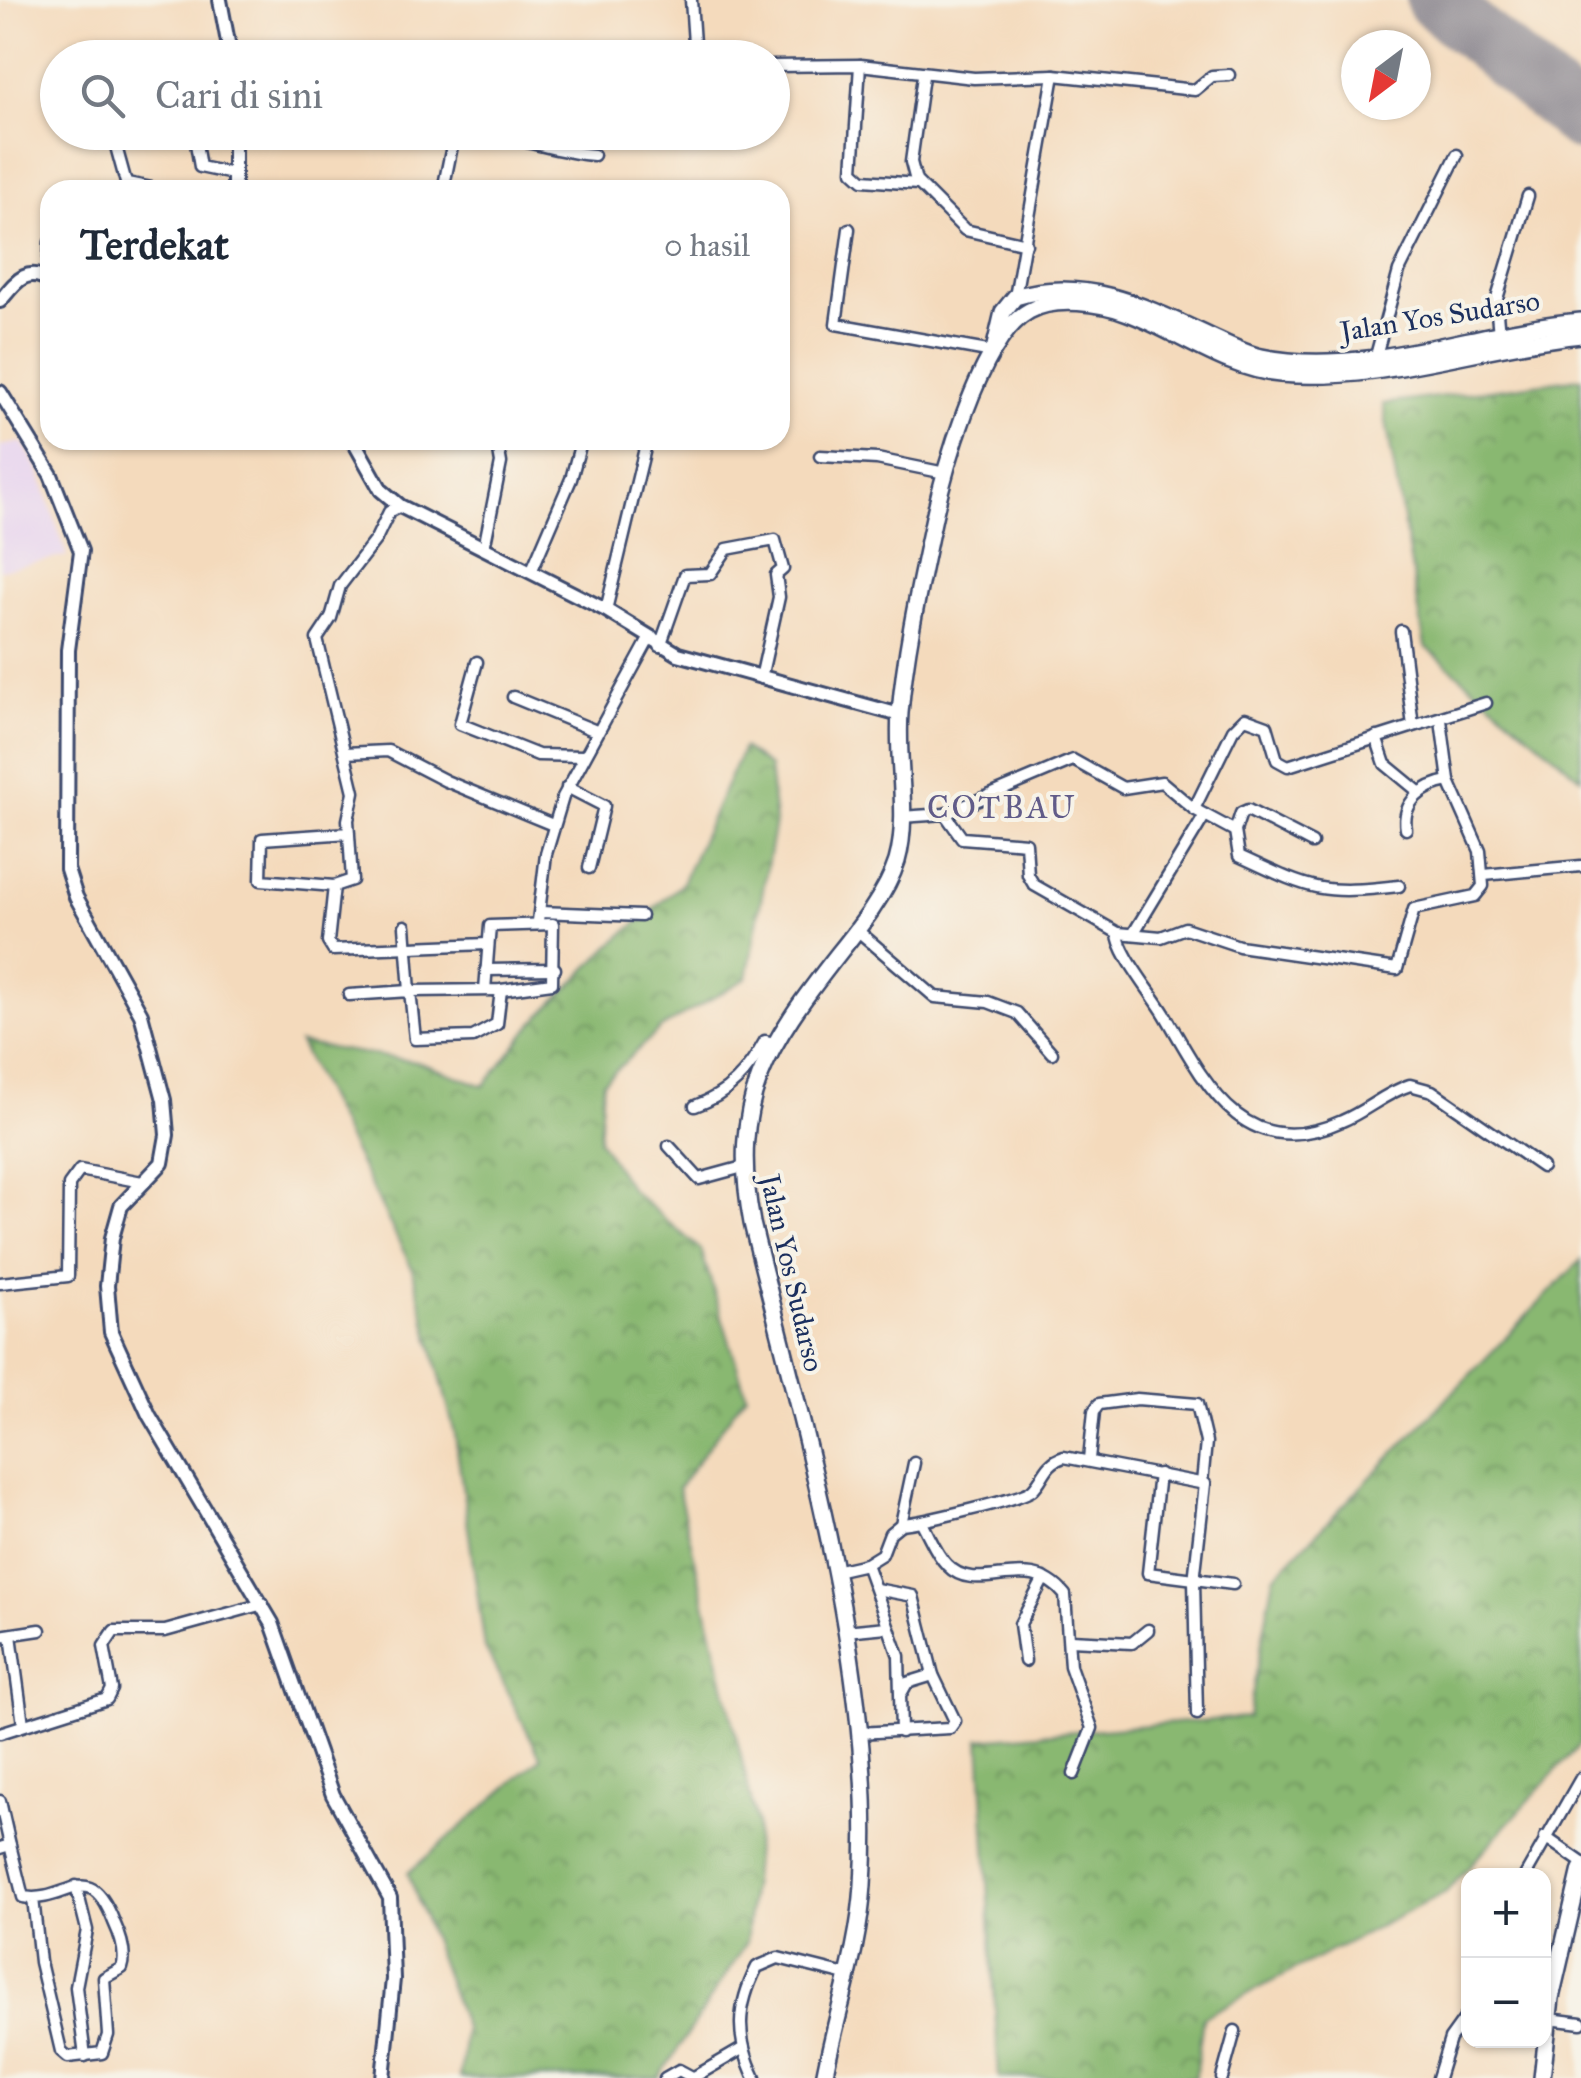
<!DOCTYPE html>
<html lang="id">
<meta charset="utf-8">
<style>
body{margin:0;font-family:"IM FELL Great Primer",serif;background:#f2f2f3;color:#1f2937}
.controls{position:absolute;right:30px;bottom:30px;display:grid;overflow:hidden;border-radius:20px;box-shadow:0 2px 8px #0004}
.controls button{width:90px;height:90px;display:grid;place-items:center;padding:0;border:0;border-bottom:2px solid #e0e1e3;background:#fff;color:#1f2937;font:50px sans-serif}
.compass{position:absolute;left:1341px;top:30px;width:90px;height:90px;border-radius:50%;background:#fff;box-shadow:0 2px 8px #0004;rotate:212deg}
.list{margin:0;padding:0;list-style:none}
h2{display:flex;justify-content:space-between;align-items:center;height:130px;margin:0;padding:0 40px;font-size:42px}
h2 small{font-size:32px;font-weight:400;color:#747a83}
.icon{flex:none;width:55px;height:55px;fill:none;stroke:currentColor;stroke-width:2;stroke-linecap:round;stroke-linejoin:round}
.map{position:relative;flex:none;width:1581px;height:2078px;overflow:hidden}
.search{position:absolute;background:#fff;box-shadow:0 2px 8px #0004;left:40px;top:40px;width:750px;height:110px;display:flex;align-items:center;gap:25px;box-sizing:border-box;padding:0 35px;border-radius:55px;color:#747a83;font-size:38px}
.panel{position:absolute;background:#fff;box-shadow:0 2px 8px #0004;left:40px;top:180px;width:750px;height:270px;border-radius:30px}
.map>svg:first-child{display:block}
.built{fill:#e6d2f0}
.forest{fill:url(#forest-crowns);stroke:#527468;stroke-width:2.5}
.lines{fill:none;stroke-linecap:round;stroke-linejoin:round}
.runway{stroke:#88848d;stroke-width:60}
.minor-casing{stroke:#3c496c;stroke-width:15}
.tertiary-casing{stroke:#3c496c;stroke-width:18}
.trunk-casing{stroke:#3c496c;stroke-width:20}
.minor{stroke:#fff;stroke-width:10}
.tertiary{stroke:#fff;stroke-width:12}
.trunk{stroke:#fff;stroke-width:15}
.labels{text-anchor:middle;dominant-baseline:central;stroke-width:8;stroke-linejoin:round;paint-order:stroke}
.street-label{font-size:28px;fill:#1b2f5e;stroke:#f7f3e8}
.quarter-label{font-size:32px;letter-spacing:2.5px;fill:#615c89;stroke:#f7f3e8}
</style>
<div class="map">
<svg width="1581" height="2078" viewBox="0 0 1581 2078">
<defs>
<pattern id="forest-crowns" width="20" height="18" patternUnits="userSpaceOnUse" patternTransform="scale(2.5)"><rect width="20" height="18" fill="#89b871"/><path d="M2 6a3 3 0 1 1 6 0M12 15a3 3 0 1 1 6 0" fill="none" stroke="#6f9660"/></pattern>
</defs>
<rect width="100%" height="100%" fill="#f7f3e8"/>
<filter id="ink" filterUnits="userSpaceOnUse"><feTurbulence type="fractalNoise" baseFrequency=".01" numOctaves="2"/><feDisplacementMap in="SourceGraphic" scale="20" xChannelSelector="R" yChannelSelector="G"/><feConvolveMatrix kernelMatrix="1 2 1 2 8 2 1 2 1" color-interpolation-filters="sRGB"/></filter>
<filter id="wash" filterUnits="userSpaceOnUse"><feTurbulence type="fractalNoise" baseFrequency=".0048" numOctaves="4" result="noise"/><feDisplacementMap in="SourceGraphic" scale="40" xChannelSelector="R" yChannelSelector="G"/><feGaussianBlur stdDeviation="2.25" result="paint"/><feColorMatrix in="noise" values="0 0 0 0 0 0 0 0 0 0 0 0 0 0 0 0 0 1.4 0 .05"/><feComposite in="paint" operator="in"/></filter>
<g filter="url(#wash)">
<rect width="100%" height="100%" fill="#f4dabc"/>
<polygon class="built" points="22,442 38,469 67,556 0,570 0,446"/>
<g class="forest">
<polygon points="1581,378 1581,778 1425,646 1383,404"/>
<polygon points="743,748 769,767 775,822 747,978 661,1028 603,1082 599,1140 631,1190 701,1250 746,1394 678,1488 757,1825 746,1944 659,2078 460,2078 465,2030 408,1873 541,1758 485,1648 455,1434 412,1268 299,1043 417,1062 484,1086 534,1022 609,947 681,885"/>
<polygon points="1581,1260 1581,1743 1446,1892 1203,2017 1195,2078 999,2078 980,1739 1248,1717 1274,1577"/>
</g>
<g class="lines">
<polyline class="runway" points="1436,0 1581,121"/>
</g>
</g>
<g filter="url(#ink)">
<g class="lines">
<defs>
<g id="minor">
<polyline points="691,0 695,58"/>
<polyline points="860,65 853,171 863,180 918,184"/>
<polyline points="772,66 860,65 974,78 1054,75 1195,90 1212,76 1229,75"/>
<polyline points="923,76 911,162 916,181 965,230 1026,244"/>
<polyline points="112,132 128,190"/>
<polyline points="194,132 200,167 233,174"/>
<polyline points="127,183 162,190"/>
<path d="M443 190 452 146 458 135C504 129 548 152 594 155"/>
<polyline points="849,229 836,324 993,352"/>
<polyline points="48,279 50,242"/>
<polyline points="1015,297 1054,75"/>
<polyline points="1499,335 1496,302 1528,196"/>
<polyline points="1374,363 1399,271 1457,155"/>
<polyline points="820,456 877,459 945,473"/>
<polyline points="484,548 501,463 497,440"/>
<polyline points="531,572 571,479 581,442"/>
<polyline points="606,610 647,440"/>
<polyline points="1401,631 1413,726"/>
<polyline points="660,646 685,575 710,574 727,549 775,540 783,569 776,575 779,597 761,678"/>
<polyline points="477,662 460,724 538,755 583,756"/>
<polyline points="513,697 596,731"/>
<polyline points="1376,737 1385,764 1419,792"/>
<polyline points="345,753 388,751 446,781 553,825"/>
<polyline points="567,787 604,806 589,868"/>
<polyline points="1194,809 1233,730 1245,718 1267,726 1277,760 1288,766 1486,703"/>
<path d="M945 814 962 838 1026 843 1028 875 1034 885 1118 933C1118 953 1154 995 1167 1018 1208 1090 1247 1164 1342 1121 1366 1111 1385 1093 1410 1085L1432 1091 1542 1167"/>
<polyline points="901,817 945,814 1073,760 1123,788 1162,782 1194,809 1235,831"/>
<path d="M1406 829C1401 802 1424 785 1449 781"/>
<polyline points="349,833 262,839 261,880 334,886 352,880 348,820 354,792 317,639 331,618 340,586 376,539 389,512 400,506"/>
<path d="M1312 843 1248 810 1241 813 1235 831 1239 856C1312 890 1319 895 1399 886"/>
<polyline points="1484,875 1581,866"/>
<polyline points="334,886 328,942 333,950 487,944"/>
<polyline points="540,912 641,916"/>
<polyline points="538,921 546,854 563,797 649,639"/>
<polyline points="405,926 410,991 501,990 552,983 553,924 490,926 485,990"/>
<polyline points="857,930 935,997 988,1002 1017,1013 1052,1053"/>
<polyline points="1118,933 1161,937 1185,928 1239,946 1397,969 1414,909 1475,896 1483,886 1480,851 1449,781 1441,720"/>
<polyline points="1133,934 1205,815"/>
<polyline points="486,970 555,969"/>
<polyline points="349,995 410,991 415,1039 473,1037 497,1024 501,990"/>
<path d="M695 1106C729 1094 748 1072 765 1041L774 1043"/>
<polyline points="669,1146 699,1179 743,1167"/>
<polyline points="0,1283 68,1276 69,1185 80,1170 142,1182"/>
<polyline points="1089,1459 1094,1411 1099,1404 1137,1399 1197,1404 1206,1442 1202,1483"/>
<polyline points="1159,1474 1148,1573 1233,1584"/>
<path d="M922 1523C930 1537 936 1554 947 1565 978 1598 1028 1549 1065 1595L1070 1666 1092 1728 1074 1774"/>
<path d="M901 1524C918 1523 1022 1499 1032 1490 1045 1478 1044 1463 1064 1457L1205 1484 1194 1581 1197 1714"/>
<polyline points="866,1564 899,1656 901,1732"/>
<polyline points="835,1571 866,1564 882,1554 890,1533 901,1524 914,1463"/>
<polyline points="845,1631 887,1627"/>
<polyline points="11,1635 23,1724"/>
<polyline points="0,1636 40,1630"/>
<polyline points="1070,1640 1132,1643 1148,1630"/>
<polyline points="1025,1661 1020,1624 1044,1578"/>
<polyline points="902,1692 907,1683 933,1675"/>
<polyline points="0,1733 107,1699 112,1689 104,1646 114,1631 165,1631 263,1604"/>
<polyline points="858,1733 950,1728 955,1721 933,1675 913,1596 876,1589"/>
<polyline points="0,1801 10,1845 0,1848"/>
<polyline points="1545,1837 1581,1862"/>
<path d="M10 1845 23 1897C68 1905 88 1855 114 1922 120 1935 127 1954 122 1968L104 1978 108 2035 102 2053 68 2057 61 2051 40 1962 33 1898"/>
<polyline points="1525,1876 1581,1778"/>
<polyline points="76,1886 87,1930 76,1987 85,2056"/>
<polyline points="1549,2019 1581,2023"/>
<polyline points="694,2077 742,2049"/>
<polyline points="665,2078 679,2070 694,2078"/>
<path d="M755 2078C736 2038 736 2008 757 1967L778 1958 846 1975"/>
<polyline points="1222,2078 1235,2031"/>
<polyline points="1438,2078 1450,2039 1468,2014"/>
</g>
<g id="tertiary">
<polyline points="220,0 231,58"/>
<polyline points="234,190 234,132"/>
<path d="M0 301C15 283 26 265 50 281"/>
<polyline points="0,392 51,475 81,551 68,650 67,869 76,897 141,1014 164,1100 167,1135 162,1163 121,1206 112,1238 107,1286 111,1332 149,1415 272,1623 333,1795 390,1898 393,1979 383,2078"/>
<polyline points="353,440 381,490 400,506 606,610 678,654 900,715"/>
</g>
<g id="trunk">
<path d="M995 346 1003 312 1015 297C1083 276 1144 306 1205 334 1223 342 1242 353 1262 357 1366 378 1478 329 1581 321"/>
<path d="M824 2078C836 2014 859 1950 863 1885 877 1674 802 1429 752 1223 729 1102 766 1046 839 953 859 928 887 893 897 861 910 815 896 761 900 713 905 654 918 593 930 536 941 481 978 339 1029 311 1055 296 1101 303 1128 313 1177 331 1226 369 1280 374 1382 383 1480 345 1581 335"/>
<polyline points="1542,2078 1551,1998 1581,1869"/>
</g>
</defs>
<use href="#minor" class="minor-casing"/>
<use href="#tertiary" class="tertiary-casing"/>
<use href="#trunk" class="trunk-casing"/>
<use href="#minor" class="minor"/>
<use href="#tertiary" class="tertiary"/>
<use href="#trunk" class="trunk"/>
</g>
</g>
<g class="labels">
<g class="street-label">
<text transform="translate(1440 316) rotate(-9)">Jalan Yos Sudarso</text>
<text transform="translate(792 1273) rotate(77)">Jalan Yos Sudarso</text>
</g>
<g class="quarter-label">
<text x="1002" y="807">COTBAU</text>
</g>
</g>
</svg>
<div class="controls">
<button>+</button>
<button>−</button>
</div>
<svg class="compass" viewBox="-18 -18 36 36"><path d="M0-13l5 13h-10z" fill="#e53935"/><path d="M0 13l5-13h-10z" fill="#747a83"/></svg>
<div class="search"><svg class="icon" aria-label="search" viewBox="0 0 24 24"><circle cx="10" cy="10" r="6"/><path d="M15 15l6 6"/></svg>Cari di sini</div>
<section class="panel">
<h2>Terdekat<small>0 hasil</small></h2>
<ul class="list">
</ul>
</section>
</div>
